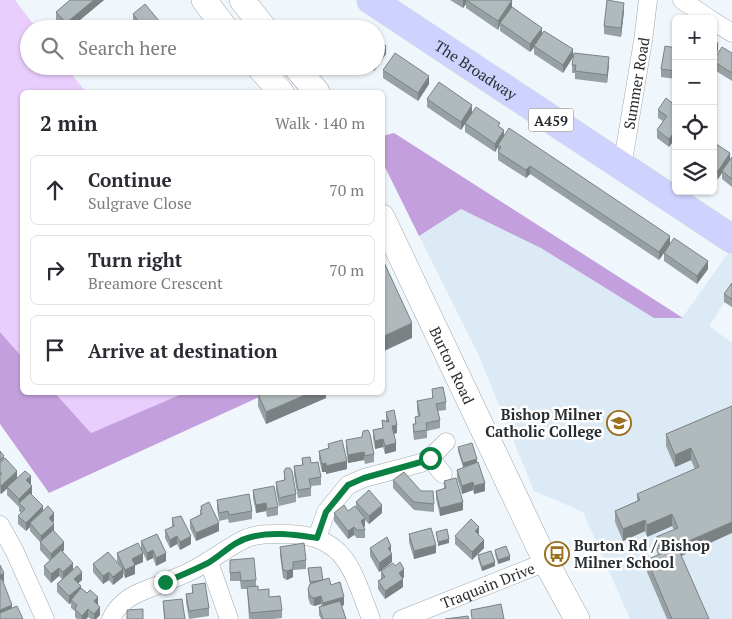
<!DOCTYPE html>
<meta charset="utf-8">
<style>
body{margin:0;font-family:"PT Serif",serif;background:#f7f7f7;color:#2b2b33}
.controls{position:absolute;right:15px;top:15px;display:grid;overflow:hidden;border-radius:8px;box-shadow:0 1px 4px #0004}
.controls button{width:45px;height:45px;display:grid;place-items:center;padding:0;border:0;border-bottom:1px solid #e1e1e2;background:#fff;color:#2b2b33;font:25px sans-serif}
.stop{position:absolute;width:15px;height:15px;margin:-11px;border:4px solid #0b8043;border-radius:50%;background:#fff}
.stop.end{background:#0b8043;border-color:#fff;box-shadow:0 1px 5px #0008}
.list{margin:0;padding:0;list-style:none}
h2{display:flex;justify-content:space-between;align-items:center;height:65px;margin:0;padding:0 20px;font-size:21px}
h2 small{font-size:16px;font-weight:400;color:#7c7c81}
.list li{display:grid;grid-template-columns:32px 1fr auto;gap:15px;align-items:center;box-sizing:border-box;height:70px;margin:0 10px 10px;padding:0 10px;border:1px solid #e1e1e2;border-radius:8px}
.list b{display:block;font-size:19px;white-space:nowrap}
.list p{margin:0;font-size:16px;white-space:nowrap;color:#7c7c81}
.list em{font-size:16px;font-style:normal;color:#7c7c81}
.icon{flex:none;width:28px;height:28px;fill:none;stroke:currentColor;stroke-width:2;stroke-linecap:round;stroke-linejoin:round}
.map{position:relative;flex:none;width:732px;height:619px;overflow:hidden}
.search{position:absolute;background:#fff;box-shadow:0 1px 4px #0004;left:20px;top:20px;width:365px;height:55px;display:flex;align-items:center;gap:12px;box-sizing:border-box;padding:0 18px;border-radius:28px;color:#7c7c81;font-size:19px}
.panel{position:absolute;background:#fff;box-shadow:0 1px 4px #0004;left:20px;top:90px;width:365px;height:305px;border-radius:8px}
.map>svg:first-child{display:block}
.built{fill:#dceaf6}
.green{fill:#e9cefd}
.forest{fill:#c3a0dd}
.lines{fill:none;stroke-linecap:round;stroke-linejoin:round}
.street-casing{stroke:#a1a8ae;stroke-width:19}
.secondary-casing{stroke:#a1a8ae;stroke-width:26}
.primary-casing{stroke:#d4d5d6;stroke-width:29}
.street{stroke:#fff;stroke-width:18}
.secondary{stroke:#fff;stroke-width:25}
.primary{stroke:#cdd3fe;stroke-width:28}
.wall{fill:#97a0a2}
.shaded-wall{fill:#7b8284}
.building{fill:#b0babc;stroke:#7b8284}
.route{stroke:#0b8043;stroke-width:6}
.labels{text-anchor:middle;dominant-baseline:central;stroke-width:5;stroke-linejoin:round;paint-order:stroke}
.shield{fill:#fff;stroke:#6a6c6e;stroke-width:1}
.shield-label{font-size:14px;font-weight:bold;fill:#2a2d30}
.street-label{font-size:15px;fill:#2a2d30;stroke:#fff}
.poi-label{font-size:15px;font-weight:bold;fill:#2a2d30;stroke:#fff;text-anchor:end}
</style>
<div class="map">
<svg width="732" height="619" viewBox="0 0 732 619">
<rect width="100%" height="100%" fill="#eff7fd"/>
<polygon class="built" points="394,133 682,318 729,252 732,254 732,291 709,326 732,343 732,619 630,619 583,512 534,491 478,354 383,163 383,136"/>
<g class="green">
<polygon points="0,0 15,0 37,29 29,29 29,66 65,66 86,92 22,92 22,357 0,332"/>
<polygon points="55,393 184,393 91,433"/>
</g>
<g class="forest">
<polygon points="394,133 683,318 654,318 541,248 461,209 419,236 383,163 383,136"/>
<polygon points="0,332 22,357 22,392 55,393 91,433 184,393 268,393 49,493 0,424"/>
</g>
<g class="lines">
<defs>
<g id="street">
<polyline points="682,0 710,19"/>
<polyline points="713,21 732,33"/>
<path id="s1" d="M622 167 643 41 648 0"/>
<polyline points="430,458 443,474"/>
<polyline points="0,525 14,550 45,619"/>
<polyline points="317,538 326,512 348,485 364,478 421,463 430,458 446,442"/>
<polyline points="209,562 229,619"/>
<path d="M111 619C122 595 144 591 166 582 173 579 180 576 187 573 209 563 225 548 247 538 260 533 274 534 288 534 347 535 353 573 371 619"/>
<path id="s2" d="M402 619 546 562"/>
</g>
<g id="secondary">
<polyline points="204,0 226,29"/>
<polyline points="242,0 265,29"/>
<polyline points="258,66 281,92"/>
<polyline points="295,66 317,92"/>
<path id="s3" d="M382 217 546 562 577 619"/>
</g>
<g id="primary">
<path id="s4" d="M371 0 732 239"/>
</g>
</defs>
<use href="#street" class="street-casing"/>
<use href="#secondary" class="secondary-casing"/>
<use href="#primary" class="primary-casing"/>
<use href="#street" class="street"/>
<use href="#secondary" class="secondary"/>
<use href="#primary" class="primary"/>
</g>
<g class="wall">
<polygon points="70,0 104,0 69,29 64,29 56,20 56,12"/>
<polygon points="450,0 512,0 512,7 542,33 573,57 563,73 534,54 534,48 530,52 500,31 500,25 498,30 466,8 466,4 463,8"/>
<polygon points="624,11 621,37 604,34 604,26"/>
<polygon points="133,14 160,29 138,29 133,23"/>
<polygon points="676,48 676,79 661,77 661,69"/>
<polygon points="732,53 732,81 713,69 713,60"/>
<polygon points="386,54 374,71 368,66 376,66"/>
<polygon points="572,65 609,65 607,83 575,79 575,73 572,73"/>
<polygon points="383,70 429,84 418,101 383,78"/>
<polygon points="427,99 472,113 500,127 504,136 708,269 697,284 664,261 664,253 659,260 530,174 526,178 498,160 498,147 495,152 465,132 465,124 461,130 427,107"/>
<polygon points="676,106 669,147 657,138 657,130 663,121 658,118 658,110"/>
<polygon points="713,142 730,160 732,157 732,187 722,179 722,173 718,179 713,176"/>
<polygon points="732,283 732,307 724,302 724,294"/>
<polygon points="432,389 446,402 446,410 438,411 440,420 440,428 427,431 427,438 414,440 413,432 413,424 415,424 415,417 418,417 417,409 417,401 432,399"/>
<polygon points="326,392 326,398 266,424 258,406 258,394"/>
<polygon points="732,406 681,556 709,619 667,619 647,572 647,560 658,555 656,549 656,537 674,530 672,526 647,537 645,531 623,541 615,522 615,511 637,501 637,494 695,469 691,460 675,467 666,446 666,434"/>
<polygon points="386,412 397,433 393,434 396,451 385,454 383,447 375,449 373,438 373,430 382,428 382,420 386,421"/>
<polygon points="346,440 374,454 374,462 365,464 364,460 348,463 346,448"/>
<polygon points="328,444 347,469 326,474 326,472 322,472 319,459 319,451 328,449"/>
<polygon points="458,447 477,463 485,491 474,494 473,490 462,494 457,478 457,470 475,464 463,467 458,451"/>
<polygon points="0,451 17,478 31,484 32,495 43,511 54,521 53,523 54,531 64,550 63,552 73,569 82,580 78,583 81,588 98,605 100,615 96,619 91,619 88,617 86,619 77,619 75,617 75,611 71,608 71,603 69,604 57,592 57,584 62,579 59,576 51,583 44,575 44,566 50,561 40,550 40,542 30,531 30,527 26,531 18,524 18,516 21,513 19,511 19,507 7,495 7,489 1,494 0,493"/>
<polygon points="302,458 321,477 321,485 311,486 311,496 298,498 294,475 294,466 302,465"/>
<polygon points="284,471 296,494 296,502 279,506 276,490 276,482 284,480"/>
<polygon points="393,480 434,504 434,512 414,510 393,488"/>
<polygon points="444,481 463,510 440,516 436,499 436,491 444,489"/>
<polygon points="253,490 278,507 278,515 267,517 266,511 256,513 253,498"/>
<polygon points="217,500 252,511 252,519 229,523 228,519 219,521 217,508"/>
<polygon points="356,502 382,513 369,524 365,520 365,526 364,527 365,530 365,538 357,538 354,535 348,539 334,521 334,513 348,511 356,506"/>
<polygon points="201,506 219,531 196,541 190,528 190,520 200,515"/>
<polygon points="172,518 191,544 180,550 177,544 170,548 165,538 165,530 172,527"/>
<polygon points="409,534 436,553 414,559 409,542"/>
<polygon points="479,535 484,548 472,560 455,544 455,536"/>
<polygon points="141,541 166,561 156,566 153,558 147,561 141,549"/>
<polygon points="280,547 306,560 306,569 293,570 293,577 287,580 283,578 280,555"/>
<polygon points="370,548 391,553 392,562 379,572 370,556"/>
<polygon points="495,550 510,560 498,564 495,554"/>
<polygon points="117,553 143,562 135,565 135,574 125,578 123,573 123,577 113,585 109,580 103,584 93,572 93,564 119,565 117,561"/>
<polygon points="478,555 495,566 482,571 478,559"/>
<polygon points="230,560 256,580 256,586 258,590 269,597 282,610 282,618 273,619 249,619 247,589 241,589 240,581 230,581"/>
<polygon points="308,568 323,580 331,585 344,605 342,606 346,619 321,619 319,615 319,607 321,607 321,604 314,606 310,604 308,597 308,589 310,585"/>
<polygon points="381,571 404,577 402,579 403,587 385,599 378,589 378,581 381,579"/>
<polygon points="192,585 209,608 209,616 189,619 186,602 186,594 192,593"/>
<polygon points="182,599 185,619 164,619 163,601"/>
</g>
<g class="shaded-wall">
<polygon points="94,0 104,0 69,29 66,29 66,23"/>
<polygon points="463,0 468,0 466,0 466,4 463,8"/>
<polygon points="512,0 512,8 500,23 500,25 498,30 498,21"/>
<polygon points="624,3 624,11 621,37 621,28"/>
<polygon points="160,22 160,29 151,29"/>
<polygon points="542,28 542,36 530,52 530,44"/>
<polygon points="718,43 718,51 713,58 713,50"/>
<polygon points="386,46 386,54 374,71 374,66 376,66 376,60"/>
<polygon points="573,49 573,57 563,73 563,65"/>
<polygon points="609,57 609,65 607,83 607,75"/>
<polygon points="429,76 429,84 418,101 418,93"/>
<polygon points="472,105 472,113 461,130 461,122"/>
<polygon points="504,130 504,138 498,145 498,147 495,152 495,144"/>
<polygon points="676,130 676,138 669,147 669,139"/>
<polygon points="730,153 730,161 722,171 722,173 718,179 718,171"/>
<polygon points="530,166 530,174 526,178 526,170"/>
<polygon points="670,236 670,244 659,260 659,252"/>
<polygon points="708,261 708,269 697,284 697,276"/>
<polygon points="412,323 412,338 382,352 382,337"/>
<polygon points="312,392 326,392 326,398 266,424 266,412"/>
<polygon points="397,425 397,433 392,434 392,426"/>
<polygon points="383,439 383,447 375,449 375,441"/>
<polygon points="396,443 396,451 385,454 385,446"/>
<polygon points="691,448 691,460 675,467 675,455"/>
<polygon points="364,452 364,460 348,463 348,455"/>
<polygon points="477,459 477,463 463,467 463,463"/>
<polygon points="347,461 347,469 326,474 326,466"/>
<polygon points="326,463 326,472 322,472 322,464"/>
<polygon points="17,471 17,479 1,494 1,486"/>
<polygon points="31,476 31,484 26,488 26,480"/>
<polygon points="473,482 473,490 462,494 462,486"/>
<polygon points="485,483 485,491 474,494 474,486"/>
<polygon points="32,486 32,494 21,505 19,503 19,507 19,499"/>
<polygon points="463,502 463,510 440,516 440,508"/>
<polygon points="266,503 266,511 256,513 256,505"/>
<polygon points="382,505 382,513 369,524 369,516"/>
<polygon points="43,506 43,514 30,523 30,527 26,531 26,523"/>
<polygon points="54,513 54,521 49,526 49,518"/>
<polygon points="672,514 672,526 647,537 647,525"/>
<polygon points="365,518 365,526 361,529 361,521"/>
<polygon points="645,520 645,531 623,541 623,529"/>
<polygon points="732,522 732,533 677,558 677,546"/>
<polygon points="219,523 219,531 196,541 196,533"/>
<polygon points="54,524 54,532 41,544 41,536"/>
<polygon points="354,527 354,535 348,539 348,531"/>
<polygon points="479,527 479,535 475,531"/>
<polygon points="177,536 177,544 170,548 170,540"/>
<polygon points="191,536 191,544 180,550 180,542"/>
<polygon points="449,539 449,543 438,546 438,542"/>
<polygon points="484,540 484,548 472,560 472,552"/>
<polygon points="64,542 64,550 51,562 51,554"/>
<polygon points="436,545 436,553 414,559 414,551"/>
<polygon points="391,546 391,554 388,548"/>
<polygon points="153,550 153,558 147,561 147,553"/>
<polygon points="143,553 143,562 132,567 132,559"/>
<polygon points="166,553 166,561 156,566 156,558"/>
<polygon points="392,554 392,562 379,572 379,563"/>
<polygon points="510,556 510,560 498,564 498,560"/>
<polygon points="495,562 495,566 482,571 482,567"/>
<polygon points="73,563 73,571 63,581 63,572"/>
<polygon points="135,565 135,574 125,578 125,570"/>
<polygon points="59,568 59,576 51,583 51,574"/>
<polygon points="123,569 123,577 113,585 113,577"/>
<polygon points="293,569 293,577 287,580 287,571"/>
<polygon points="404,569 404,577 399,581 399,573"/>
<polygon points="82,572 82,580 74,587 74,579"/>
<polygon points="109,572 109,580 103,584 103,576"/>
<polygon points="4,573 4,582 0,583 0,575"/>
<polygon points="403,579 403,587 385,599 385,591"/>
<polygon points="81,586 81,594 71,600 71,603 69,604 69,596"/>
<polygon points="321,596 321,604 314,606 314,598"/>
<polygon points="98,597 98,605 94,601"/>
<polygon points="344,597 344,605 323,611 323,603"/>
<polygon points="12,605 12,613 0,618 0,610"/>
<polygon points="100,607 100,615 96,619 94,619 94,614"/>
<polygon points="88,609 88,617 86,619 82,619 82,616"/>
</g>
<g class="building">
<polygon points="70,0 94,0 66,23 56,12"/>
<polygon points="466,0 512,0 498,21"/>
<polygon points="607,0 624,3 621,28 604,26"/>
<polygon points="145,4 160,22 151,29 144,29 133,14"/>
<polygon points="512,7 542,28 530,44 500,23"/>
<polygon points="340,21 350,28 354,22 362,29 334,29"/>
<polygon points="544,31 573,49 563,65 534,46"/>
<polygon points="376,39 386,46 376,60"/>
<polygon points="713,41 718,43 713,50"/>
<polygon points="665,46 676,48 676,71 661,69"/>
<polygon points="722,47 732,53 732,73 713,61"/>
<polygon points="395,53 429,76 418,93 383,70"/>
<polygon points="574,53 609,57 607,75 575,71 576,65 572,65"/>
<polygon points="439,82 472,105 461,122 427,99"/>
<polygon points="666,98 676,106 676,130 669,139 657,130 667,116 658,110"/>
<polygon points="476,107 500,123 498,126 504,130 495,144 465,123"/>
<polygon points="509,128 670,236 659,252 530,166 526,170 498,152 501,147 498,145"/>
<polygon points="713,142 730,153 718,171 713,168"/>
<polygon points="732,157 732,179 722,171"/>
<polygon points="674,238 708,261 697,276 664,253"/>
<polygon points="382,258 412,323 382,337"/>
<polygon points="732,283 732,299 724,294"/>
<polygon points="443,387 446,402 436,404 440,420 426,423 427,430 414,432 413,424 416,424 415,417 420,416 417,401 433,398 432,389"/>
<polygon points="262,392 312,392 266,412 258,394"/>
<polygon points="732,406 732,522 677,546 709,619 672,619 647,560 662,553 656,537 678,528 672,514 647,525 645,520 623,529 615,511 640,500 637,494 699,467 691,448 675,455 666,434"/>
<polygon points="394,410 397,425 392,426 396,443 385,446 383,439 375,441 373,430 383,428 382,420 389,422 386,412"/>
<polygon points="368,430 370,434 374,454 365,456 364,452 348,455 346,440 362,437 363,431"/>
<polygon points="342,440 347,461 326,466 326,463 322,464 319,451 329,448 328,444"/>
<polygon points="472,443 477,459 463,463 458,447"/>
<polygon points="0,451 4,456 0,460"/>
<polygon points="310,457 311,463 318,462 321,477 309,479 311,488 298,490 294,466 303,465 302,458"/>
<polygon points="5,458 17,471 1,486 0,485 0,475 2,474 0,472 0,462"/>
<polygon points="478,462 485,483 474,486 473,482 462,486 457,470"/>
<polygon points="286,468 290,468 292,471 296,494 279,498 276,482 285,480 284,471"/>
<polygon points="25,471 31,476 26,480 32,486 19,499 7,487"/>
<polygon points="404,472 421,491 433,491 434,504 414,502 393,480"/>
<polygon points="456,478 463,502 440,508 436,491 446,488 444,481"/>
<polygon points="274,486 278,507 267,509 266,503 256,505 253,490"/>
<polygon points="369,490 382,505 369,516 356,502"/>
<polygon points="30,493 43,506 26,523 18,516 25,509 19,503"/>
<polygon points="249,494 252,511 229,515 228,511 219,513 217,500"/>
<polygon points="209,502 219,523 196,533 190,520 202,514 200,511 202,510 201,506"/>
<polygon points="344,505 348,511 355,506 365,518 361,521 365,530 357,530 354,527 348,531 334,513"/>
<polygon points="48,506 54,513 49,518 54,524 41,536 30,523"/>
<polygon points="181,516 191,536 180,542 177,536 170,540 165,530 174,526 172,518"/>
<polygon points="471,519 479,527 475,531 484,540 472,552 455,536"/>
<polygon points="431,528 436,545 414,551 409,534"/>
<polygon points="447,529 449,539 438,542 436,532"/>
<polygon points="53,530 64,542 51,554 40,542"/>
<polygon points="157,534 166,553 156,558 153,550 147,553 141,541"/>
<polygon points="387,537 391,546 388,548 392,554 379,563 370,548"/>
<polygon points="138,543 143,553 132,559 135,565 125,570 117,553"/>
<polygon points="304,543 306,560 293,562 293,569 287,571 283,570 280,547"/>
<polygon points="506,546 510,556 498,560 495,550"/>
<polygon points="61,550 73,563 63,572 59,568 51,574 44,566"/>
<polygon points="491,551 495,562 482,567 478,555"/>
<polygon points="108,552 123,569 113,577 109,572 103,576 93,564"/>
<polygon points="254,558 256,580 241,581 240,572 230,573 230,560"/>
<polygon points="400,562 404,569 399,573 403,579 385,591 378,581 385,577 381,571 393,563 395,566"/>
<polygon points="0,565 4,573 0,575"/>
<polygon points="77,566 82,572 74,579 81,586 69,596 57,584"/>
<polygon points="321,567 323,580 310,582 308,568"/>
<polygon points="329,578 331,585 340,582 344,597 323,603 321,596 314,598 310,596 308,589 310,584"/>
<polygon points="0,579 2,579 12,605 0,610"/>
<polygon points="205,583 209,608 189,611 186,594 193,593 192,585"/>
<polygon points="258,586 258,590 269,589 269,597 280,596 282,610 250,613 247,587"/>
<polygon points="81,588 87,593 90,590 98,597 94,601 100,607 94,614 88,609 82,616 75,609 77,605 71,600"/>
<polygon points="182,599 185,619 165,619 163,601"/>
<polygon points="340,601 346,619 323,619 319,607"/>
<polygon points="501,604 504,619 472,619 471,610"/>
<polygon points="17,606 23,619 0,619 0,613"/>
<polygon points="143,609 143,619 127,619 127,610"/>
<polygon points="468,616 469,619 445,619"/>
</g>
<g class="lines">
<path class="route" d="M165 582C180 576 194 570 208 563 223 554 234 541 251 537 273 531 296 535 317 538L326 512 348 485 364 478 421 462 430 458"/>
</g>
<defs>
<symbol id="school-ring" viewBox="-11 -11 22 22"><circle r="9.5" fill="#fff" stroke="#9a6f1e" stroke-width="1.5"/><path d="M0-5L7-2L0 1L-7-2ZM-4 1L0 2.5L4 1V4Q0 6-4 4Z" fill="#9a6f1e"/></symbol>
<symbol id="bus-ring" viewBox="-11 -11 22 22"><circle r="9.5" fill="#fff" stroke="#9a6f1e" stroke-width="1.5"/><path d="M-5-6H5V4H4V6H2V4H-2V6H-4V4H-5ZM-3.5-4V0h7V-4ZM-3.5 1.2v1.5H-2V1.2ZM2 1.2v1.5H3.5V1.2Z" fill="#9a6f1e"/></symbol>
</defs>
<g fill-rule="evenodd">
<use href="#school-ring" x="605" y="409" width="28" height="28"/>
<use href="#bus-ring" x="543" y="540" width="28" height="28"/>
</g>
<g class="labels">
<rect class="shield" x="528.5" y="108.5" width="45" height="23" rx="4"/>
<g class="shield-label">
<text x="551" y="120">A459</text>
</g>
<g class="street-label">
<text stroke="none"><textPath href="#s4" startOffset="126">The Broadway</textPath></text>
<text stroke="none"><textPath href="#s1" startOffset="85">Summer Road</textPath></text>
<text stroke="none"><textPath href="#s3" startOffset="164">Burton Road</textPath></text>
<text stroke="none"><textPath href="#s2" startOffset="92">Traquain Drive</textPath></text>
</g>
<g class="poi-label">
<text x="602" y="414">Bishop Milner<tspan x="602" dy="17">Catholic College</tspan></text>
<text x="574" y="545" text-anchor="start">Burton Rd / Bishop<tspan x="574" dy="17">Milner School</tspan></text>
</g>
</g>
</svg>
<div class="controls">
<button>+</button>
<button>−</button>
<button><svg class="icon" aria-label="locate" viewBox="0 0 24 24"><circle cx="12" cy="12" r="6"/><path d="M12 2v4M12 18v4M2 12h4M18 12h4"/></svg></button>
<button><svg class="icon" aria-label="layers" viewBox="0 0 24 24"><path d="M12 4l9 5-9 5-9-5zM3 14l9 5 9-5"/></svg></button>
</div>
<div class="stop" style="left:430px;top:458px"></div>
<div class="stop end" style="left:165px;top:582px"></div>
<div class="search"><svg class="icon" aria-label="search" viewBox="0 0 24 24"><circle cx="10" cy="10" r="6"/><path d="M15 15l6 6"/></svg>Search here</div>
<section class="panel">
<h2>2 min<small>Walk · 140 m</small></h2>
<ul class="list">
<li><svg class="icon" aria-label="ahead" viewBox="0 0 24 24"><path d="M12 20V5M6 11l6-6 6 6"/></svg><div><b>Continue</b><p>Sulgrave Close</p></div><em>70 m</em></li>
<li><svg class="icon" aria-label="right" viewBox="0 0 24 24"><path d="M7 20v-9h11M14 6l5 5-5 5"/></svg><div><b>Turn right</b><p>Breamore Crescent</p></div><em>70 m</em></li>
<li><svg class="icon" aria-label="arrive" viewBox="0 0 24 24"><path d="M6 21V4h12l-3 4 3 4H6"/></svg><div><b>Arrive at destination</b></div></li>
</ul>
</section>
</div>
